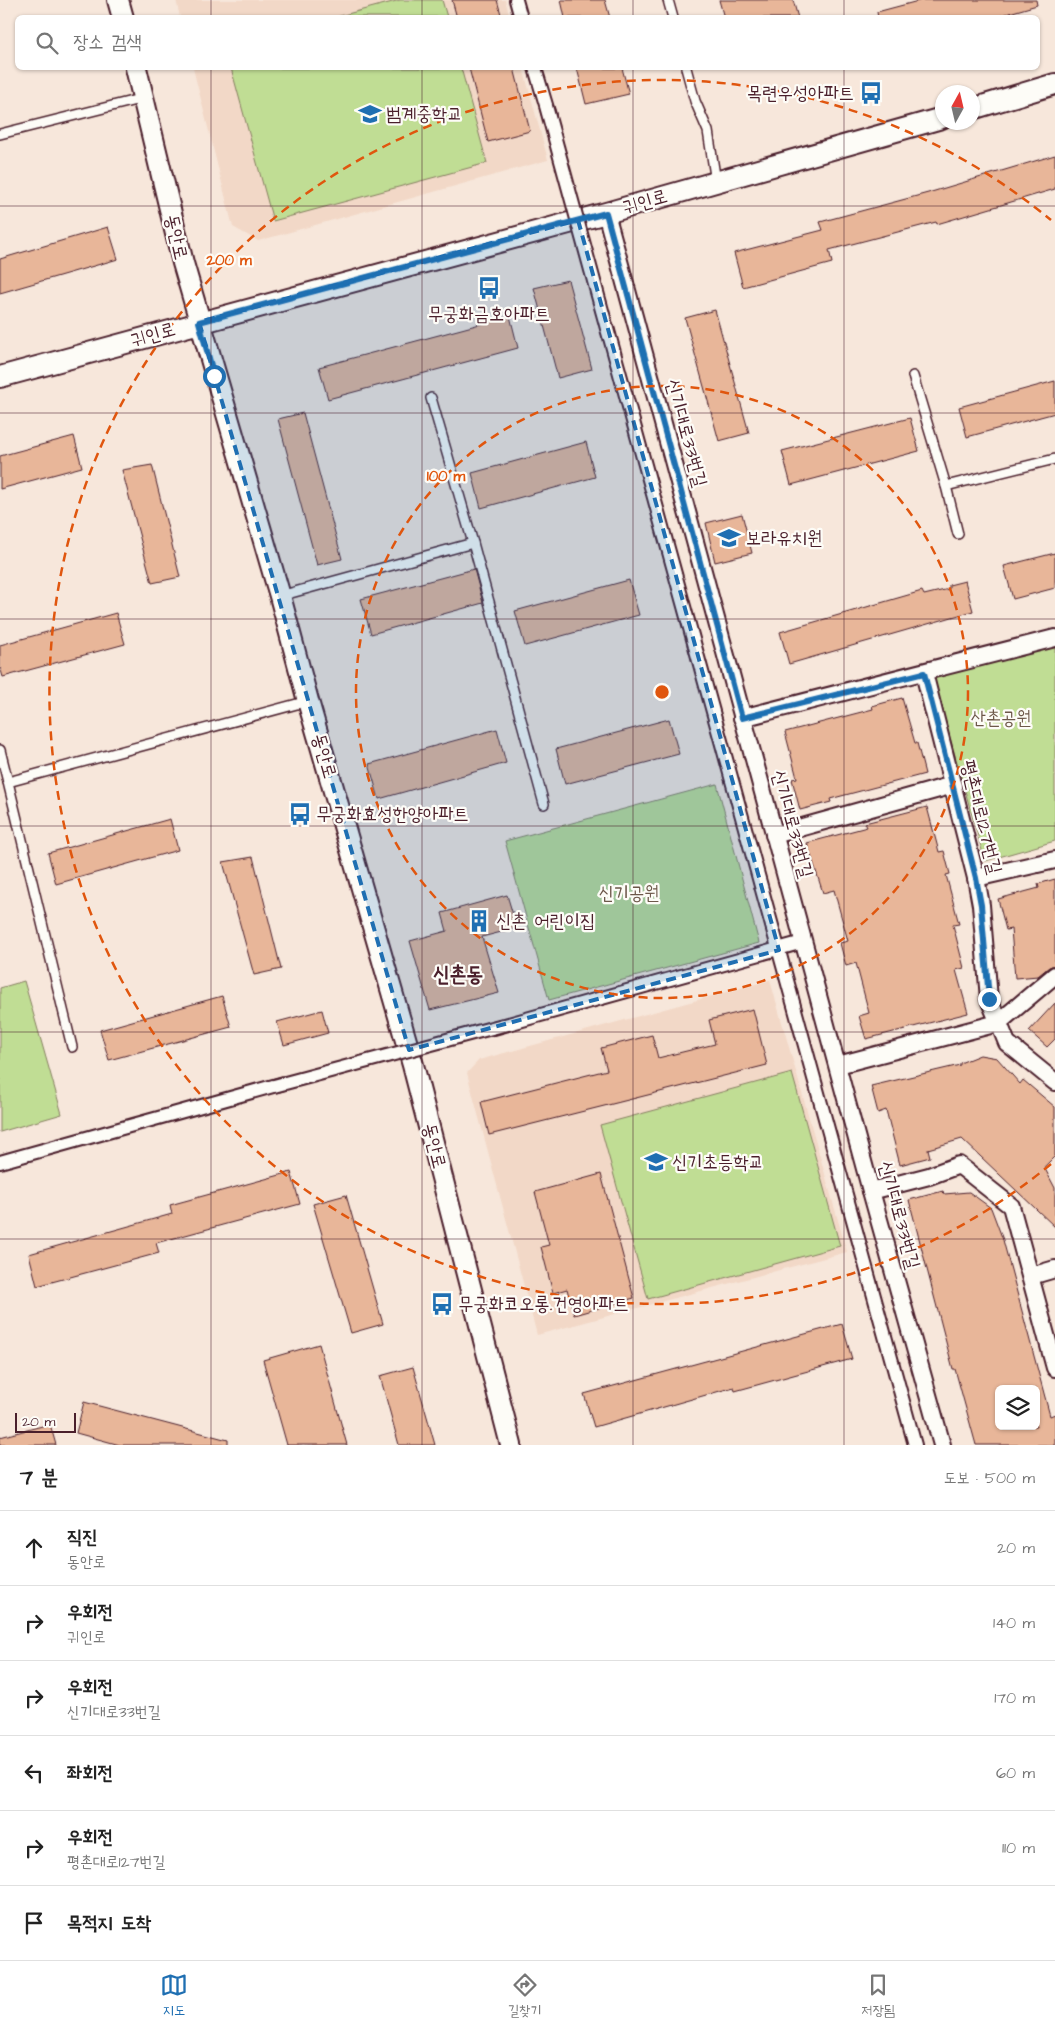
<!DOCTYPE html>
<html lang="ko">
<meta charset="utf-8">
<style>
body{margin:0;font-family:"Architects Daughter","Poor Story",sans-serif;background:#f6f6f6;color:#222}
.controls{position:absolute;right:15px;bottom:15px;display:grid;overflow:hidden;border-radius:8px;box-shadow:0 1px 4px #0004}
.controls button{width:45px;height:45px;display:grid;place-items:center;padding:0;border:0;border-bottom:1px solid #e0e0e0;background:#fff;color:#222;font:25px sans-serif}
.compass{position:absolute;left:935px;top:85px;width:45px;height:45px;border-radius:50%;background:#fff;box-shadow:0 1px 4px #0004;rotate:8deg}
.scale{position:absolute;left:15px;bottom:12px;width:61px;box-sizing:border-box;padding-left:5px;border:2px solid #4a1f2b;border-top:0;font-size:14px;line-height:18px;white-space:nowrap;color:#4a1f2b;-webkit-text-stroke:4px #fdfcf7;paint-order:stroke}
.stop{position:absolute;width:15px;height:15px;margin:-11px;border:4px solid #1f6fb2;border-radius:50%;background:#fff}
.stop.end{background:#1f6fb2;border-color:#fff;box-shadow:0 1px 5px #0008}
.list{margin:0;padding:0;list-style:none}
h2{display:flex;justify-content:space-between;align-items:center;height:65px;margin:0;padding:0 20px;font-size:21px}
h2 small{font-size:16px;font-weight:400;color:#767676}
.list li{display:grid;grid-template-columns:32px 1fr auto;gap:15px;align-items:center;box-sizing:border-box;height:75px;padding:0 20px;border-top:1px solid #e0e0e0}
.list b{display:block;font-size:19px;white-space:nowrap}
.list p{margin:0;font-size:16px;white-space:nowrap;color:#767676}
.list em{font-size:16px;font-style:normal;color:#767676}
.icon{flex:none;width:28px;height:28px;fill:none;stroke:currentColor;stroke-width:2;stroke-linecap:round;stroke-linejoin:round}
.map{position:relative;flex:none;width:1055px;height:1445px;overflow:hidden}
.search{position:absolute;background:#fff;box-shadow:0 1px 4px #0004;left:15px;right:15px;top:15px;height:55px;display:flex;align-items:center;gap:12px;box-sizing:border-box;padding:0 18px;border-radius:8px;color:#767676;font-size:19px}
.sheet{height:515px;background:#fff}
nav{display:flex;justify-content:space-around;align-items:center;box-sizing:border-box;height:70px;border-top:1px solid #e0e0e0;background:#fff;font-size:14px;color:#767676}
nav a{display:grid;justify-items:center;gap:2px}
nav .on{color:#1f6fb2}
.map>svg:first-child{display:block}
.built{fill:#f2d8c7}
.green{fill:#c0dd94;stroke:#857e60}
.building{fill:#e8b699;stroke:#4a1f2b;fill-rule:evenodd}
.lines{fill:none;stroke-linecap:round;stroke-linejoin:round}
.service-casing{stroke:#4a1f2b;stroke-width:12}
.pedestrian-casing{stroke:#4a1f2b;stroke-width:16}
.minor-casing{stroke:#4a1f2b;stroke-width:20}
.tertiary-casing{stroke:#4a1f2b;stroke-width:24}
.service{stroke:#fdfcf7;stroke-width:9}
.pedestrian{stroke:#fdfcf7;stroke-width:12}
.minor{stroke:#fdfcf7;stroke-width:16}
.tertiary{stroke:#fdfcf7;stroke-width:20}
.pedestrian-bridge-casing{stroke:#4a1f2b;stroke-width:16;stroke-linecap:butt}
.pedestrian-bridge{stroke:#fdfcf7;stroke-width:12}
.route{stroke:#1f6fb2;stroke-width:6}
.marked{fill:#1f6fb2;fill-opacity:0.2;stroke:#1f6fb2;stroke-width:4;stroke-dasharray:10 6;stroke-linejoin:round}
.grid{fill:none;stroke:#4a1f2b;stroke-width:1;stroke-opacity:0.55}
.ring{fill:none;stroke:#e0560e;stroke-width:2.5;stroke-dasharray:9 6}
.labels{text-anchor:middle;dominant-baseline:central;stroke-width:4.5;stroke-linejoin:round;paint-order:stroke}
.poi-label{font-size:19px;fill:#4a1f2b;stroke:#fdfcf7;text-anchor:start}
.street-label{font-size:19px;fill:#4a1f2b;stroke:#fdfcf7}
.park-label{font-size:19px;fill:#6d584a;stroke:#fdfcf7}
.quarter-label{font-size:21px;font-weight:bold;fill:#4a1f2b;stroke:#fdfcf7}
.centre{fill:#e0560e;stroke:#fdfcf7;stroke-width:2.5}
.ring-label{font-size:15px;text-anchor:middle;font-weight:bold;fill:#e0560e;stroke:#fdfcf7;stroke-width:4.5;stroke-linejoin:round;paint-order:stroke}
</style>
<div class="map">
<svg width="1055" height="1445" viewBox="0 0 1055 1445">
<rect width="100%" height="100%" fill="#f7e7db"/>
<filter id="ink" filterUnits="userSpaceOnUse"><feTurbulence type="fractalNoise" baseFrequency=".02" numOctaves="2"/><feDisplacementMap in="SourceGraphic" scale="10" xChannelSelector="R" yChannelSelector="G"/><feConvolveMatrix kernelMatrix="1 2 1 2 8 2 1 2 1" color-interpolation-filters="sRGB"/></filter>
<g filter="url(#ink)">
<g class="built">
<polygon points="176,0 505,0 510,17 180,17"/>
<polygon points="193,68 523,68 548,160 258,241 233,227"/>
<polygon points="770,980 847,1252 537,1335 467,1073 479,1060"/>
</g>
<g class="green">
<polygon points="400,0 442,0 447,17 336,17"/>
<polygon points="231,68 461,68 487,163 273,221"/>
<polygon points="1055,643 1055,841 985,861 933,678"/>
<polygon points="717,784 759,943 549,1000 505,841"/>
<polygon points="24,981 62,1114 0,1132 0,988"/>
<polygon points="792,1073 840,1246 648,1299 600,1125"/>
</g>
<g class="building">
<polygon points="452,0 497,0 502,18 457,18"/>
<polygon points="561,0 605,0 610,18 565,18"/>
<polygon points="719,0 793,0 798,18 724,18"/>
<polygon points="922,0 1036,0 1037,5 992,18 878,18 877,12"/>
<polygon points="469,68 514,68 530,131 488,142"/>
<polygon points="577,68 622,68 629,94 586,104"/>
<polygon points="1055,155 1055,189 937,224 936,222 829,250 832,263 743,287 734,253 823,230 820,222 928,193"/>
<polygon points="108,227 118,259 0,293 0,259"/>
<polygon points="568,280 592,369 558,378 534,288"/>
<polygon points="715,310 749,433 719,441 685,318"/>
<polygon points="510,316 518,348 328,399 319,367"/>
<polygon points="1055,381 1055,413 967,437 959,407"/>
<polygon points="303,413 342,559 317,565 278,419"/>
<polygon points="910,418 919,451 791,485 782,451"/>
<polygon points="74,436 82,467 0,489 0,456"/>
<polygon points="586,442 595,477 481,508 472,473"/>
<polygon points="152,465 180,577 152,583 122,470"/>
<polygon points="742,514 752,553 715,562 706,523"/>
<polygon points="1055,553 1055,588 1013,599 1004,566"/>
<polygon points="474,569 483,603 371,634 361,599"/>
<polygon points="629,580 639,615 525,646 515,611"/>
<polygon points="965,581 973,611 789,664 780,632 922,591 924,595 949,589 949,585"/>
<polygon points="116,613 125,644 3,677 0,667 0,645"/>
<polygon points="902,698 915,743 917,743 925,774 830,799 831,802 800,810 792,779 797,778 785,732 873,709 872,706"/>
<polygon points="669,719 679,754 565,784 556,749"/>
<polygon points="497,729 506,763 379,799 369,764"/>
<polygon points="927,807 939,852 944,851 950,874 946,875 959,924 953,925 964,968 956,970 968,1013 866,1039 859,1016 869,1013 856,963 846,966 840,943 848,941 834,890 823,893 807,843 867,827 865,823"/>
<polygon points="170,819 178,850 56,884 48,853"/>
<polygon points="253,857 281,969 254,975 223,862"/>
<polygon points="1055,879 1055,965 1049,967 1038,976 1015,978 1011,929 1006,930 998,899 1039,888 1038,884"/>
<polygon points="507,895 517,928 482,937 499,993 430,1010 410,941 447,931 442,913"/>
<polygon points="222,996 231,1027 109,1060 100,1030"/>
<polygon points="1055,1003 1055,1039 1047,1047 1029,1031"/>
<polygon points="753,1009 767,1065 489,1135 481,1102 607,1070 601,1048 652,1035 658,1058 715,1044 709,1020"/>
<polygon points="322,1010 328,1033 284,1045 277,1022"/>
<polygon points="980,1055 997,1058 1020,1084 1023,1080 1055,1107 1055,1156 1044,1167 1055,1188 1055,1227 962,1139 928,1149 930,1157 900,1165 886,1110 878,1113 871,1086 960,1065 960,1063"/>
<polygon points="291,1172 300,1204 156,1243 159,1253 37,1286 29,1254 172,1214 170,1205"/>
<polygon points="601,1174 634,1298 574,1315 567,1289 553,1293 541,1247 549,1245 535,1192"/>
<path d="M943 1191 944 1194 969 1192 991 1208 1003 1240 1050 1416 1055 1414V1445H976L955 1369H953L909 1200ZM999 1389H1036V1426H999Z"/>
<polygon points="346,1195 383,1324 351,1333 313,1204"/>
<polygon points="842,1324 852,1359 735,1391 734,1387 594,1427 584,1394"/>
<polygon points="319,1344 347,1445 287,1445 263,1360"/>
<polygon points="413,1367 435,1445 399,1445 380,1376"/>
<polygon points="84,1402 228,1440 228,1445 120,1445 76,1433"/>
<polygon points="50,1424 56,1445 0,1445 0,1437"/>
</g>
<g class="lines">
<defs>
<g id="service">
<polyline points="668,0 673,18"/>
<polyline points="686,68 695,101 708,131 716,182"/>
<polyline points="0,134 144,98"/>
<polyline points="913,376 946,486 1055,459"/>
<polyline points="431,398 473,543 544,804"/>
<polyline points="946,486 958,534"/>
<polyline points="280,596 473,543"/>
<polyline points="0,750 8,782"/>
<polyline points="72,1047 8,782 308,701"/>
</g>
<g id="pedestrian">
<polyline points="516,0 521,18"/>
<polyline points="535,68 549,115"/>
<polyline points="607,327 915,1445"/>
<polyline points="494,1028 803,942"/>
<polyline points="0,1162 284,1083"/>
</g>
<g id="minor">
<polyline points="606,213 871,1191 942,1445"/>
<polyline points="924,673 976,878 981,905 989,999 1007,1043 1055,1082"/>
<polyline points="742,718 1055,638"/>
<polyline points="774,835 953,785"/>
<polyline points="976,878 1055,860"/>
<polyline points="838,1065 998,1023 1055,975"/>
<polyline points="871,1191 929,1176 959,1165 1011,1206 1055,1368"/>
<polyline points="1031,1276 1055,1269"/>
</g>
<g id="tertiary">
<polyline points="118,0 123,18"/>
<polyline points="136,68 183,263 280,596 308,701 413,1065 511,1445"/>
<polyline points="972,109 1055,84"/>
<polyline points="0,377 606,213 942,118"/>
</g>
</defs>
<use href="#service" class="service-casing"/>
<use href="#pedestrian" class="pedestrian-casing"/>
<use href="#minor" class="minor-casing"/>
<use href="#tertiary" class="tertiary-casing"/>
<use href="#service" class="service"/>
<use href="#pedestrian" class="pedestrian"/>
<use href="#minor" class="minor"/>
<use href="#tertiary" class="tertiary"/>
<defs>
<g id="pedestrian-bridge">
<polyline points="546,106 609,336"/>
<polyline points="274,1086 503,1025"/>
</g>
</defs>
<use href="#pedestrian-bridge" class="pedestrian-bridge-casing"/>
<use href="#pedestrian-bridge" class="pedestrian-bridge"/>
</g>
</g>
<g class="lines" filter="url(#ink)">
<polyline class="route" points="214,376 199,322 606,213 742,718 924,673 976,878 981,905 989,999"/>
</g>
<path class="marked" d="M578 220 779 950 409 1050 199 322Z"/>
<path class="grid" d="M211 0V18M422 0V18M633 0V18M844 0V18M211 68V1445M422 68V1445M633 68V1445M844 68V1445M0 206H1055M0 413H1055M0 619H1055M0 826H1055M0 1032H1055M0 1239H1055"/>
<g class="ring">
<circle cx="662" cy="692" r="306"/>
<path d="M1051 1164A612 612 0 1 1 1051 220"/>
</g>
<defs>
<symbol id="bus-bare" viewBox="-9 -9 18 18"><path d="M-5-6H5V4H4V6H2V4H-2V6H-4V4H-5ZM-3.5-4V0h7V-4ZM-3.5 1.2v1.5H-2V1.2ZM2 1.2v1.5H3.5V1.2Z" fill="#1f6fb2" stroke="#fdfcf7" stroke-width="2.5" paint-order="stroke"/></symbol>
<symbol id="school-bare" viewBox="-9 -9 18 18"><path d="M0-5L7-2L0 1L-7-2ZM-4 1L0 2.5L4 1V4Q0 6-4 4Z" fill="#1f6fb2" stroke="#fdfcf7" stroke-width="2.5" paint-order="stroke"/></symbol>
<symbol id="building-bare" viewBox="-9 -9 18 18"><path d="M-4-6H4V6H1V3H-1V6H-4ZM-2.5-4.3h1.7v1.8h-1.7ZM.8-4.3h1.7v1.8H.8ZM-2.5-1h1.7V.8h-1.7ZM.8-1h1.7V.8H.8Z" fill="#1f6fb2" stroke="#fdfcf7" stroke-width="2.5" paint-order="stroke"/></symbol>
</defs>
<g fill-rule="evenodd">
<use href="#bus-bare" x="855" y="77" width="32" height="32"/>
<use href="#school-bare" x="354" y="98" width="32" height="32"/>
<use href="#bus-bare" x="473" y="272" width="32" height="32"/>
<use href="#school-bare" x="713" y="522" width="32" height="32"/>
<use href="#bus-bare" x="284" y="798" width="32" height="32"/>
<use href="#building-bare" x="463" y="905" width="32" height="32"/>
<use href="#school-bare" x="640" y="1146" width="32" height="32"/>
<use href="#bus-bare" x="426" y="1288" width="32" height="32"/>
</g>
<g class="labels">
<g class="poi-label">
<text x="854" y="93" text-anchor="end">목련우성아파트</text>
<text x="386" y="114">범계중학교</text>
<text x="489" y="314" text-anchor="middle">무궁화금호아파트</text>
<text x="746" y="538">보라유치원</text>
<text x="316" y="814">무궁화효성한양아파트</text>
<text x="496" y="921">신촌 어린이집</text>
<text x="672" y="1162">신기초등학교</text>
<text x="458" y="1304">무궁화코오롱.건영아파트</text>
</g>
<g class="street-label">
<text transform="translate(645 202) rotate(-16)">귀인로</text>
<text transform="translate(176 237) rotate(77)">동안로</text>
<text transform="translate(153 335) rotate(-16)">귀인로</text>
<text transform="translate(686 433) rotate(75)">신기대로33번길</text>
<text transform="translate(324 756) rotate(74)">동안로</text>
<text transform="translate(981 817) rotate(76)">평촌대로127번길</text>
<text transform="translate(792 824) rotate(75)">신기대로33번길</text>
<text transform="translate(434 1146) rotate(76)">동안로</text>
<text transform="translate(899 1215) rotate(75)">신기대로33번길</text>
</g>
<g class="park-label">
<text x="1001" y="718">산촌공원</text>
<text x="629" y="893">신기공원</text>
</g>
<g class="quarter-label">
<text x="458" y="974">신촌동</text>
</g>
</g>
<circle cx="662" cy="692" r="8" class="centre"/>
<g class="ring-label">
<text x="229" y="265">200 m</text>
<text x="446" y="481">100 m</text>
</g>
</svg>
<div class="controls">
<button><svg class="icon" aria-label="layers" viewBox="0 0 24 24"><path d="M12 4l9 5-9 5-9-5zM3 14l9 5 9-5"/></svg></button>
</div>
<svg class="compass" viewBox="-18 -18 36 36"><path d="M0-13l5 13h-10z" fill="#e53935"/><path d="M0 13l5-13h-10z" fill="#767676"/></svg>
<div class="scale">20 m</div>
<div class="stop" style="left:214px;top:376px"></div>
<div class="stop end" style="left:989px;top:999px"></div>
<div class="search"><svg class="icon" aria-label="search" viewBox="0 0 24 24"><circle cx="10" cy="10" r="6"/><path d="M15 15l6 6"/></svg>장소 검색</div>
</div>
<section class="sheet">
<h2>7 분<small>도보 · 500 m</small></h2>
<ul class="list">
<li><svg class="icon" aria-label="ahead" viewBox="0 0 24 24"><path d="M12 20V5M6 11l6-6 6 6"/></svg><div><b>직진</b><p>동안로</p></div><em>20 m</em></li>
<li><svg class="icon" aria-label="right" viewBox="0 0 24 24"><path d="M7 20v-9h11M14 6l5 5-5 5"/></svg><div><b>우회전</b><p>귀인로</p></div><em>140 m</em></li>
<li><svg class="icon" aria-label="right" viewBox="0 0 24 24"><path d="M7 20v-9h11M14 6l5 5-5 5"/></svg><div><b>우회전</b><p>신기대로33번길</p></div><em>170 m</em></li>
<li><svg class="icon" aria-label="left" viewBox="0 0 24 24"><path d="M17 20v-9H6M10 6l-5 5 5 5"/></svg><div><b>좌회전</b></div><em>60 m</em></li>
<li><svg class="icon" aria-label="right" viewBox="0 0 24 24"><path d="M7 20v-9h11M14 6l5 5-5 5"/></svg><div><b>우회전</b><p>평촌대로127번길</p></div><em>110 m</em></li>
<li><svg class="icon" aria-label="arrive" viewBox="0 0 24 24"><path d="M6 21V4h12l-3 4 3 4H6"/></svg><div><b>목적지 도착</b></div></li>
</ul>
</section>
<nav>
<a class="on"><svg class="icon" aria-label="map" viewBox="0 0 24 24"><path d="M3 6l6-2 6 2 6-2v14l-6 2-6-2-6 2zM9 4v14M15 6v14"/></svg>지도</a>
<a><svg class="icon" aria-label="directions" viewBox="0 0 24 24"><path d="M12 3l9 9-9 9-9-9zM9 14v-3h6M13 9l2 2-2 2"/></svg>길찾기</a>
<a><svg class="icon" aria-label="saved" viewBox="0 0 24 24"><path d="M7 4h10v16l-5-4-5 4z"/></svg>저장됨</a>
</nav>
